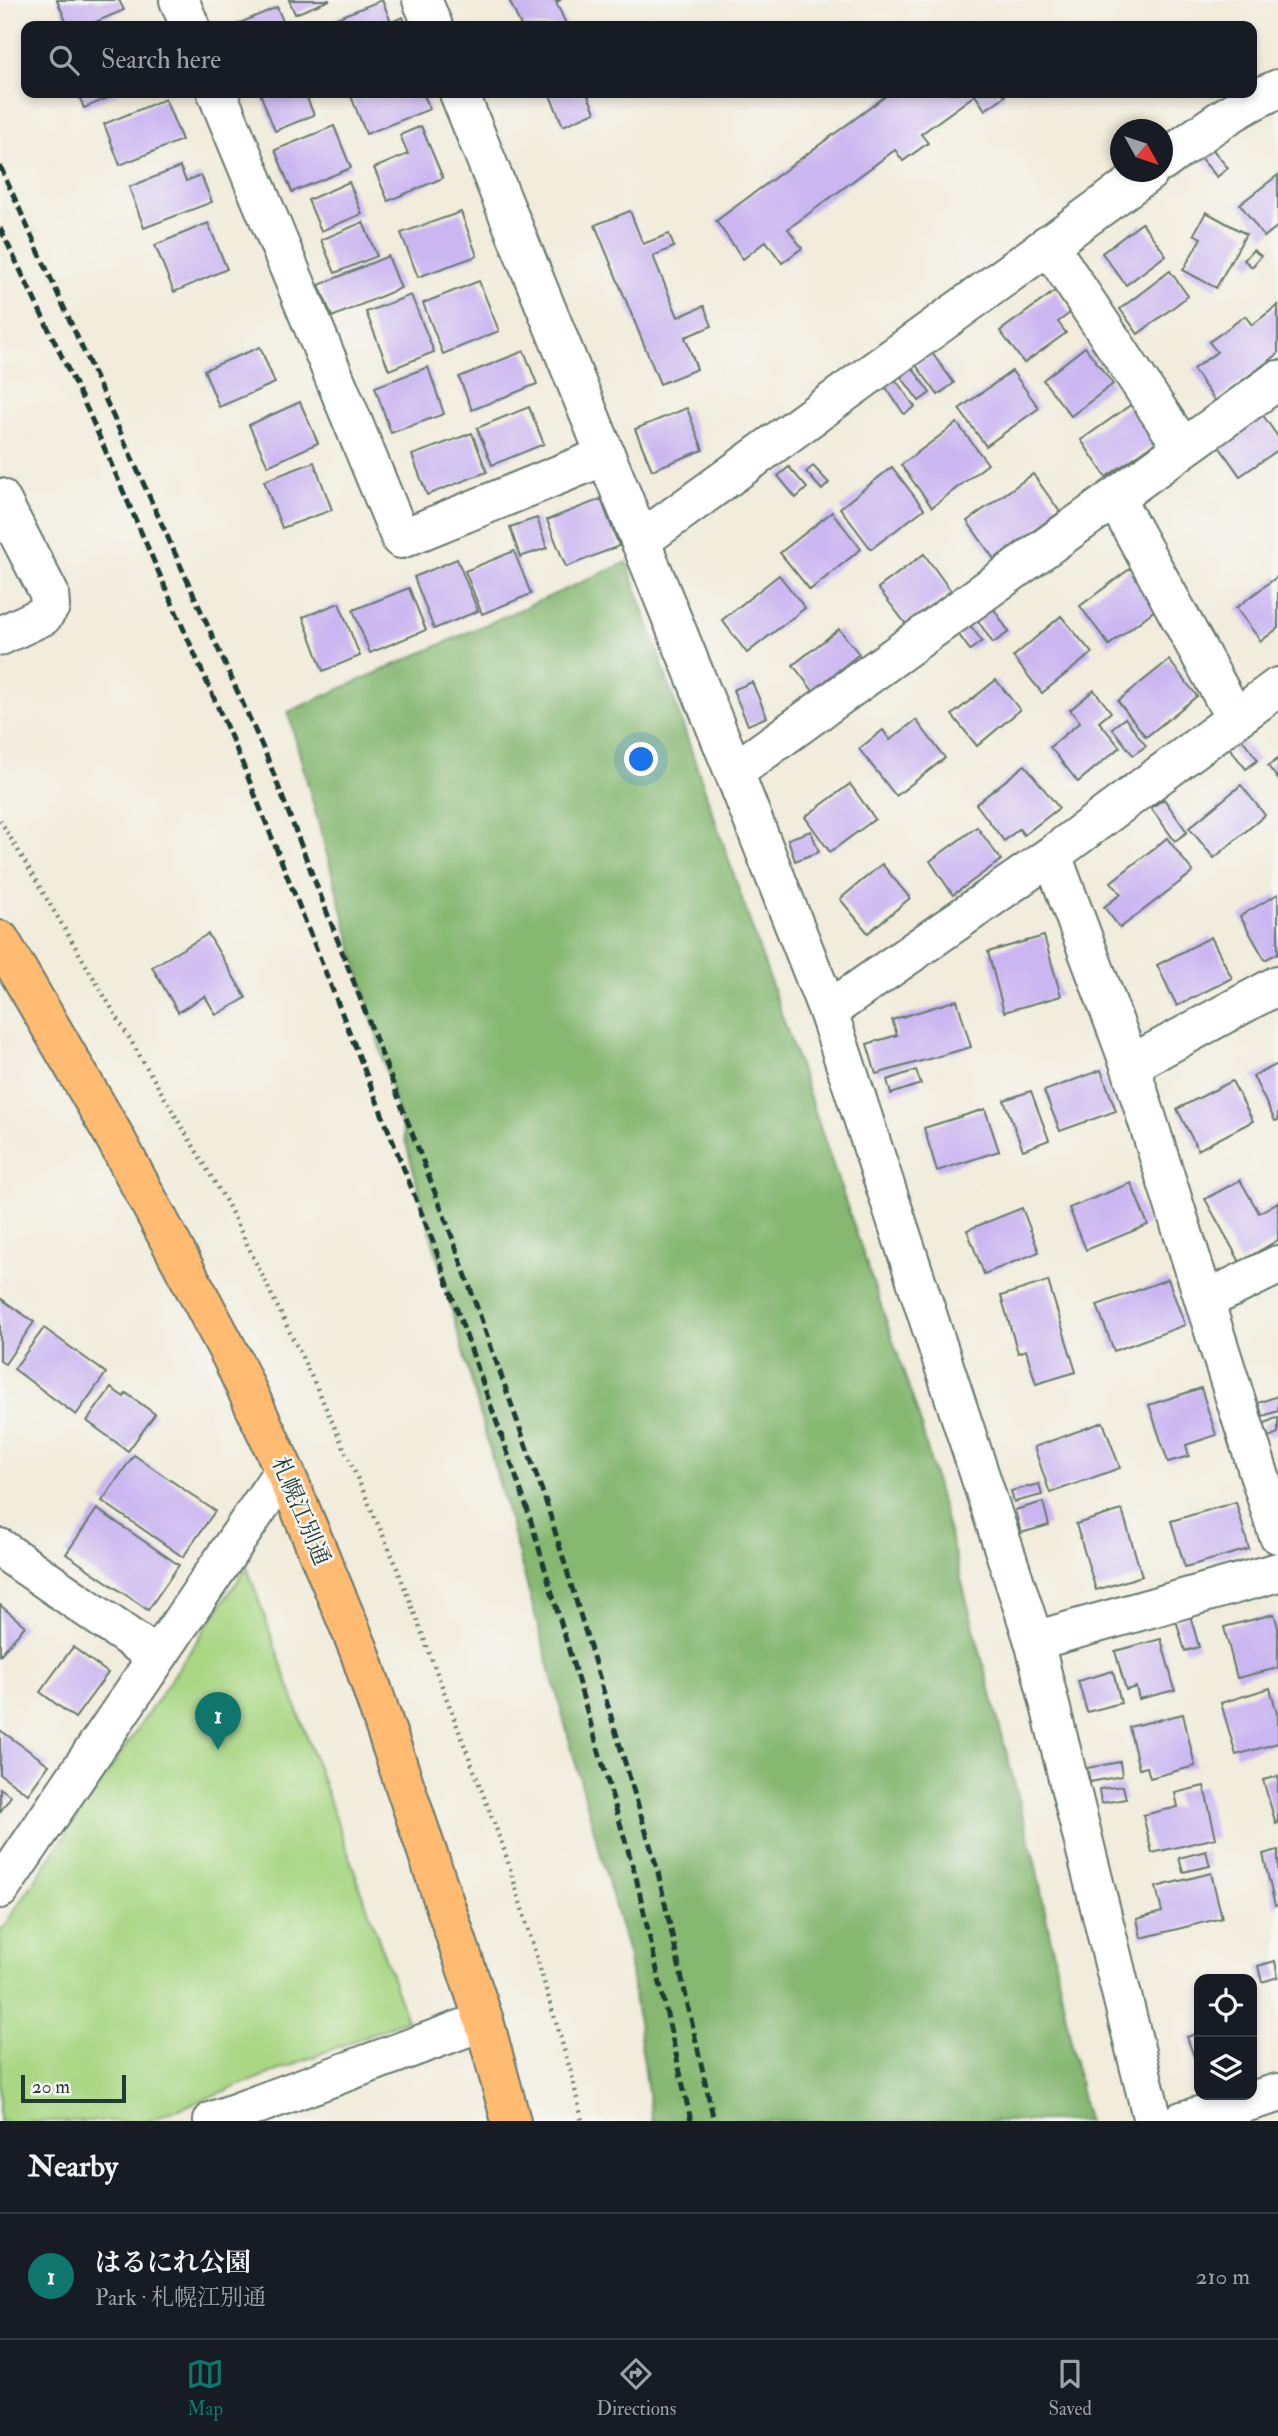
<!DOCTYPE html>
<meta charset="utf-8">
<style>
body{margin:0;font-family:"IM FELL Double Pica","Noto Serif JP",serif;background:#20242c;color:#f1f3f6}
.controls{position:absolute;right:21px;bottom:21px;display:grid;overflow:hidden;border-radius:14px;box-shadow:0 4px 10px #0003}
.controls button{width:63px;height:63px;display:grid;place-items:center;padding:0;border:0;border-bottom:2px solid #363941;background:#171b24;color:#f1f3f6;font:35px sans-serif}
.compass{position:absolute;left:1110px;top:119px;width:63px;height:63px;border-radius:50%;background:#171b24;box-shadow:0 4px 10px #0003;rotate:130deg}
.scale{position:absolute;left:21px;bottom:18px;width:105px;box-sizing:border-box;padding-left:7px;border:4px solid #1f3d34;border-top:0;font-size:19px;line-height:24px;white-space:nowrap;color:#1f3d34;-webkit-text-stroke:5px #f6f6f2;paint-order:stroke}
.you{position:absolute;left:642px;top:760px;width:24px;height:24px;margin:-18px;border:5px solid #fff;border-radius:50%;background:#1a73e8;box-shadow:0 0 0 10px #1a73e833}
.badge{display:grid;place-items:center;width:46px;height:46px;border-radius:50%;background:#0f766e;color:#fff;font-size:23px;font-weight:700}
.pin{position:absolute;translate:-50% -58px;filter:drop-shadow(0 2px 4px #0008)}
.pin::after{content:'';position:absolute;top:37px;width:24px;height:21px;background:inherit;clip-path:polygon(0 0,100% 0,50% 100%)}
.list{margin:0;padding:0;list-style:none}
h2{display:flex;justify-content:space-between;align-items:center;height:91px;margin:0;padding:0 28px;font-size:30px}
h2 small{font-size:23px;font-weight:400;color:#9ea1a6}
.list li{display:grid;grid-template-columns:46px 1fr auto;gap:21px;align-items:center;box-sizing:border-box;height:126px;padding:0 28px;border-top:2px solid #363941}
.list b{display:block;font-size:26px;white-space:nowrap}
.list p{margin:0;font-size:23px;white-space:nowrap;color:#9ea1a6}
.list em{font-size:23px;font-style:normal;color:#9ea1a6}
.icon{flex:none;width:38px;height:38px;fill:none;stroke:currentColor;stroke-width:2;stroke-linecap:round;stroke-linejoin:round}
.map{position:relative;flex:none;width:1278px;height:2121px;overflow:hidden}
.search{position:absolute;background:#171b24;box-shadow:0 4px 10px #0003;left:21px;right:21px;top:21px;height:77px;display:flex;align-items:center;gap:18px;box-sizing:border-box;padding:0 24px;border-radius:14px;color:#9ea1a6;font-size:26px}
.sheet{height:217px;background:#171b24}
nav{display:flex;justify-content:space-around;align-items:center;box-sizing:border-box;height:98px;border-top:2px solid #363941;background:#171b24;font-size:19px;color:#9ea1a6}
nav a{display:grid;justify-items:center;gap:4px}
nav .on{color:#0f766e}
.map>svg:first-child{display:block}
.green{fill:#a9d784;stroke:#648a5c;stroke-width:2}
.forest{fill:#86b872;stroke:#527a53;stroke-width:2}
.building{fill:#cab6f1}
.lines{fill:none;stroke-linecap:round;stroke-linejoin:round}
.minor-casing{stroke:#687a6e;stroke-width:42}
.highway-casing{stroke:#687a6e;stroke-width:42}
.path{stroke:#687a6e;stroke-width:4.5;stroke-dasharray:2 5;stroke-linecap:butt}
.minor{stroke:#fff;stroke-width:38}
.highway{stroke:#febb71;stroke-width:38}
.rail{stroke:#1f3d34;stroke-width:5;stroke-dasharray:10 5;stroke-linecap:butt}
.labels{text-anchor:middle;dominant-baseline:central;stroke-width:5;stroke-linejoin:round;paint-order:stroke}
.street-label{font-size:23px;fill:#1f3d34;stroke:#f6f6f2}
</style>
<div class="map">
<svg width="1278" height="2121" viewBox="0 0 1278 2121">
<rect width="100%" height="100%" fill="#f6f6f2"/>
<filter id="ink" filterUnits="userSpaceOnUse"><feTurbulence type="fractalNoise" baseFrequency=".0143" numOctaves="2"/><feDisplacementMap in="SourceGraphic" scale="14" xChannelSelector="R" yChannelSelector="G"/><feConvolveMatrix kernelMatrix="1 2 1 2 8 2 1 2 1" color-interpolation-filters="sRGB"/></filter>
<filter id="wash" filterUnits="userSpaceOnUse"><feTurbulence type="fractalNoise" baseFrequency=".00686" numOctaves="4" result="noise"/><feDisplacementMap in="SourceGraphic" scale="28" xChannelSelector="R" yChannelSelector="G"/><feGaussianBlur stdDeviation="1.57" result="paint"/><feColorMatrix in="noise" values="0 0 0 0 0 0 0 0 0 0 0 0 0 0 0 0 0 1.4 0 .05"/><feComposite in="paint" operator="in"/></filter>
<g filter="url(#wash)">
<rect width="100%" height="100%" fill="#f1ecdb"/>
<polygon class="green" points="247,1567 407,2020 148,2121 0,2121 0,1932"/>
<polygon class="forest" points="627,562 918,1414 1036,1866 1087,2121 652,2121 629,1958 288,712"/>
<g id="blocks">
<g class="building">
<polygon points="57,0 119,0 124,10 86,26 68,26"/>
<polygon points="289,0 330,0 295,14"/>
<polygon points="382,0 391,22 403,17 406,26 337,26 334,19"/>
<polygon points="509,0 561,0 556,2 567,26 521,26"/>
<polygon points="277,7 285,26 233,26"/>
<polygon points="78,93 120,93 84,108"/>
<polygon points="260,93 305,93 314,115 275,131"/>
<polygon points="359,93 423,93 430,109 366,134 351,96"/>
<polygon points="549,93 587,93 595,112 563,126"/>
<polygon points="890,93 1003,93 1005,96 985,110 975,95 921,134 928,143 903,161 895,150 788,229 802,248 782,263 766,241 743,259 716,221"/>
<polygon points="165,99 182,140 120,165 104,124"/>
<polygon points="334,126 351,168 292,192 275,150"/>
<polygon points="421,126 443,178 388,201 374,168 408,154 400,135"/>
<polygon points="1209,145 1228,168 1217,177 1198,155"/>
<polygon points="180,167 186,181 201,175 212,202 144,228 129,187"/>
<polygon points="1278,175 1278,226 1264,237 1240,204"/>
<polygon points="349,182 362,214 321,231 308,200"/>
<polygon points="630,211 643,244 669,234 674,247 653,256 678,317 704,306 712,326 685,337 697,369 660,384 595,225"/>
<polygon points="461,212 477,256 418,277 401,233"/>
<polygon points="1206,212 1246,234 1216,288 1183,270 1201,238 1194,234"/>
<polygon points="363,222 377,256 335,273 321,240"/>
<polygon points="208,223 227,269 174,292 155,245"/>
<polygon points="1142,223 1166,255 1126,285 1102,253"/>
<polygon points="1253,250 1261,256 1252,267 1244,260"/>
<polygon points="388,256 401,288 332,317 319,285"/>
<polygon points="1170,271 1188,296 1138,334 1120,309"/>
<polygon points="479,281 499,331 443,354 423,303"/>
<polygon points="1055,291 1070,313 1058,322 1066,333 1024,363 1000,331"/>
<polygon points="411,295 434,352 389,370 366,312"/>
<polygon points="1278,305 1278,354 1215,401 1193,369 1217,352 1209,342 1245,316 1252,325"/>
<polygon points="260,347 275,383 219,407 204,370"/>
<polygon points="1085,347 1113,384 1071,416 1043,380"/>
<polygon points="524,351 537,384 472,410 459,377"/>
<polygon points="932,353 954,383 938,395 916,365"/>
<polygon points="909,363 930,393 919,401 897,371"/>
<polygon points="428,367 444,414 391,433 375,387"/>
<polygon points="1012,371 1039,408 986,446 959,409"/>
<polygon points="895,379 915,407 904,414 885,386"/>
<polygon points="300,402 318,443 268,466 249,425"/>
<polygon points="1132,404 1158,441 1106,477 1081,440"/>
<polygon points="529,407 544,444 492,465 477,428"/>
<polygon points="687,408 703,450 652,470 635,429"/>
<polygon points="1260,411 1278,437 1278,450 1240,476 1216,442"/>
<polygon points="957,423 988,464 932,507 901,465"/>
<polygon points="472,433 487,472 427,495 412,455"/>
<polygon points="314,462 332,510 282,528 264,481"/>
<polygon points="813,466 829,483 822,490 806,472"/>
<polygon points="789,467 807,488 796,498 778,476"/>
<polygon points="892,467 924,509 871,549 840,508"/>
<polygon points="1033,474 1060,512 994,559 967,521"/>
<polygon points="601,499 619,546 566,567 547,520"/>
<polygon points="832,512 861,549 810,590 780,553"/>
<polygon points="537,518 547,548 520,557 510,527"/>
<polygon points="514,551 531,594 482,614 465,571"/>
<polygon points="924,554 951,591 906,624 878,588"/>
<polygon points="457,559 478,611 434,629 414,577"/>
<polygon points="1131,568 1160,606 1109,645 1080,606"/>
<polygon points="779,575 805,608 747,653 722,620"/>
<polygon points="1278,576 1278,628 1261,641 1236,608"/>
<polygon points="409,588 426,630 370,653 353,610"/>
<polygon points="989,602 1009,632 993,643 972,612"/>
<polygon points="339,603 360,656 323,671 303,617"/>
<polygon points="1061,616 1092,653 1042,693 1013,657"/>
<polygon points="966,620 982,641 970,650 954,628"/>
<polygon points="839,629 859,654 813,691 793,665"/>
<polygon points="1169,660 1197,696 1146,737 1118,701"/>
<polygon points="996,680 1020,710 977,746 952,715"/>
<polygon points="752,682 767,717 748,725 733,690"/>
<polygon points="1094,690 1111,712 1099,722 1120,747 1078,782 1050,747 1080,722 1070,710"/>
<polygon points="1125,718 1146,746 1133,755 1112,728"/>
<polygon points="916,720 945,758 896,796 859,749 883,730 890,740"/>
<polygon points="1239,735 1258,760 1246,769 1227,745"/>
<polygon points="1278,759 1278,779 1268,766"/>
<polygon points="1025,765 1059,808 1024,835 1019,829 1004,841 976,804"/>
<polygon points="850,784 875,819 830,852 805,817"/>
<polygon points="1241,785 1265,815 1214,858 1189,828"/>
<polygon points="1164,799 1187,832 1175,841 1151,808"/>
<polygon points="977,827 1001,860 953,895 930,861"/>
<polygon points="811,831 819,852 795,861 788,839"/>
<polygon points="1167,838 1193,872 1120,928 1104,907 1121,894 1111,882"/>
<polygon points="882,864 910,898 868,933 840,899"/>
<polygon points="1278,894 1278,953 1265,960 1240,916"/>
<polygon points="208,934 246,998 216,1015 205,996 178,1012 152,967"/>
<polygon points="1044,936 1061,996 1004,1012 988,952"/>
<polygon points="1211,937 1232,978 1177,1006 1157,965"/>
<polygon points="957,1000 971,1047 876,1074 867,1044 897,1035 892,1020"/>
<polygon points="1278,1064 1278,1120 1275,1121 1253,1076"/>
<polygon points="916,1070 921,1084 891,1094 887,1080"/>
<polygon points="1101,1070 1116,1111 1060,1131 1044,1091"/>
<polygon points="1232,1081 1253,1121 1198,1150 1177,1109"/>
<polygon points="1031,1091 1049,1140 1023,1150 1004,1100"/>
<polygon points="985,1109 999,1151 937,1171 924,1128"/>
<polygon points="1240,1180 1259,1213 1278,1202 1278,1240 1240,1262 1205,1199"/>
<polygon points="1131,1183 1148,1225 1086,1250 1069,1208"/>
<polygon points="1022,1208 1039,1252 984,1274 967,1230"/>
<polygon points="1168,1279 1185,1325 1114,1351 1097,1305"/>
<polygon points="1048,1281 1076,1372 1036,1384 1026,1350 1018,1353 1001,1296"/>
<polygon points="0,1298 34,1322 5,1364 0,1361"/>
<polygon points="44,1328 106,1373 76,1415 14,1369"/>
<polygon points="111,1388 124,1397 126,1393 155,1414 128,1451 87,1421"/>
<polygon points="1201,1388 1216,1435 1186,1445 1189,1456 1168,1462 1149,1405"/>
<polygon points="1278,1396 1278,1411 1263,1416 1258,1403"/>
<polygon points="1278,1417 1278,1433 1269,1437 1263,1424"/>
<polygon points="1103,1422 1120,1468 1050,1493 1034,1447"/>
<polygon points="134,1455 215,1511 183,1557 102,1501"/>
<polygon points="1039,1484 1042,1495 1014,1502 1011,1491"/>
<polygon points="1043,1502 1049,1525 1021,1533 1015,1510"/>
<polygon points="1236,1502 1249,1549 1185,1567 1171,1521"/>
<polygon points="97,1509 179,1565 148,1610 66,1554"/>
<polygon points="1122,1510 1142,1576 1096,1590 1076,1524"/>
<polygon points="0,1605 25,1626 0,1655"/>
<polygon points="1274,1614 1278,1627 1278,1668 1237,1678 1224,1627"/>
<polygon points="1190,1615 1199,1647 1185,1651 1176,1620"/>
<polygon points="1161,1639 1175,1690 1139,1699 1136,1687 1126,1690 1115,1651"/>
<polygon points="73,1647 108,1673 75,1718 40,1692"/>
<polygon points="1113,1671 1121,1703 1087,1712 1078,1681"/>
<polygon points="1270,1688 1278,1717 1278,1743 1236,1755 1221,1703"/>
<polygon points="1183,1714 1195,1766 1150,1778 1147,1767 1139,1769 1129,1727"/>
<polygon points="0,1730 49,1765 28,1794 0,1774"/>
<polygon points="1120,1762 1122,1776 1090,1782 1087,1768"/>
<polygon points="1278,1776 1278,1823 1276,1824 1263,1780"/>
<polygon points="1123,1786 1126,1799 1101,1803 1099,1789"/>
<polygon points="1204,1786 1216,1838 1152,1853 1143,1815 1178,1807 1175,1793"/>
<polygon points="0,1788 11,1796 0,1812"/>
<polygon points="1278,1850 1278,1905 1275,1906 1263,1854"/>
<polygon points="1206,1851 1210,1866 1183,1872 1179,1858"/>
<polygon points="1211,1873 1222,1918 1141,1938 1137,1919 1162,1912 1156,1887"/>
<polygon points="1275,1961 1278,1977 1262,1982 1258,1966"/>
<polygon points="1199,2033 1199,2071 1187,2037"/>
</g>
</g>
</g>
<g filter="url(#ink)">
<use href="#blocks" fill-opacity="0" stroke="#687a6e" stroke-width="2"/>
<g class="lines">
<defs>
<g id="minor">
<polyline points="179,0 190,26"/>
<polyline points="422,0 433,26"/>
<polyline points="217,93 401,539 605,456"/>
<polyline points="459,93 734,772 828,1011 1034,1641 1153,2121"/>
<path d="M1162 162C1199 135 1236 106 1278 89"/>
<polyline points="1048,244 1183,448"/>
<polyline points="0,498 49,593 50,606 43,616 0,636"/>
<polyline points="1115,498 1235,718"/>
<polyline points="640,541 1149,172"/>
<polyline points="734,772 1278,380"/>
<polyline points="1052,855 1130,1065 1278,1534"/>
<polyline points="828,1011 1052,855 1278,687"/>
<polyline points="1130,1065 1278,985"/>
<polyline points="1206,1300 1278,1265"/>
<polyline points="0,1548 156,1656"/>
<polyline points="1034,1641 1278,1572"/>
<polyline points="0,1889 284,1470"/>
<polyline points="213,2121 484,2021"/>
<polyline points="1182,2121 1278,2093"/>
</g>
<polyline id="highway" points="0,940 113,1134 231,1356 284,1470 359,1650 484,2021 511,2121"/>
</defs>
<use href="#minor" class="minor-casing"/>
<use href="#highway" class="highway-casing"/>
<polyline class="path" points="0,820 227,1203 317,1388 394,1560 505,1852 572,2076 582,2121"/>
<use href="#minor" class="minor"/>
<use href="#highway" class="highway"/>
<g class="rail">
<polyline points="0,166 267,757 451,1234 547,1505 657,1868 714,2121"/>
<polyline points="0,228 88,411 241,760 433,1242 527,1508 636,1877 691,2121"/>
</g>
</g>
</g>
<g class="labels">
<g class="street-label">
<text transform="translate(301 1511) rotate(67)">札幌江別通</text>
</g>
</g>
</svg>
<div class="controls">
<button><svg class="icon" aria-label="locate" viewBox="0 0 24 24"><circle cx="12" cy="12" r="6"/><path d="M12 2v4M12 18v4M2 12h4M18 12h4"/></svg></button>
<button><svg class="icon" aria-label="layers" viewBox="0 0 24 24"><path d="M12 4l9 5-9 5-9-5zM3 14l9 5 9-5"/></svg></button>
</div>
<svg class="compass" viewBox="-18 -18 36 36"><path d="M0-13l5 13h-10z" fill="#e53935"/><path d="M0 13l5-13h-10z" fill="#9ea1a6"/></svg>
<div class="scale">20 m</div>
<div class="you"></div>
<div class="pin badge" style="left:218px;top:1750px">1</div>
<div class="search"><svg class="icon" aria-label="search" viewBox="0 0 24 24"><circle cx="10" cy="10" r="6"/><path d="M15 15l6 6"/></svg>Search here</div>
</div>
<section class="sheet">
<h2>Nearby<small></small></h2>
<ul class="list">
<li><span class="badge">1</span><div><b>はるにれ公園</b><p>Park · 札幌江別通</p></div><em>210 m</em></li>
</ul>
</section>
<nav>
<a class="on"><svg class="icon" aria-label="map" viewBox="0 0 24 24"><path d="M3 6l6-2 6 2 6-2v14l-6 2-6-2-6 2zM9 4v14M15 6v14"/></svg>Map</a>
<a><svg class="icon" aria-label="directions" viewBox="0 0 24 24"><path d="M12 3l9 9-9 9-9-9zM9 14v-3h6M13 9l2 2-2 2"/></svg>Directions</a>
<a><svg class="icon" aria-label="saved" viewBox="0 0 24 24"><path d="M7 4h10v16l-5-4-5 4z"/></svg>Saved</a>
</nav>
